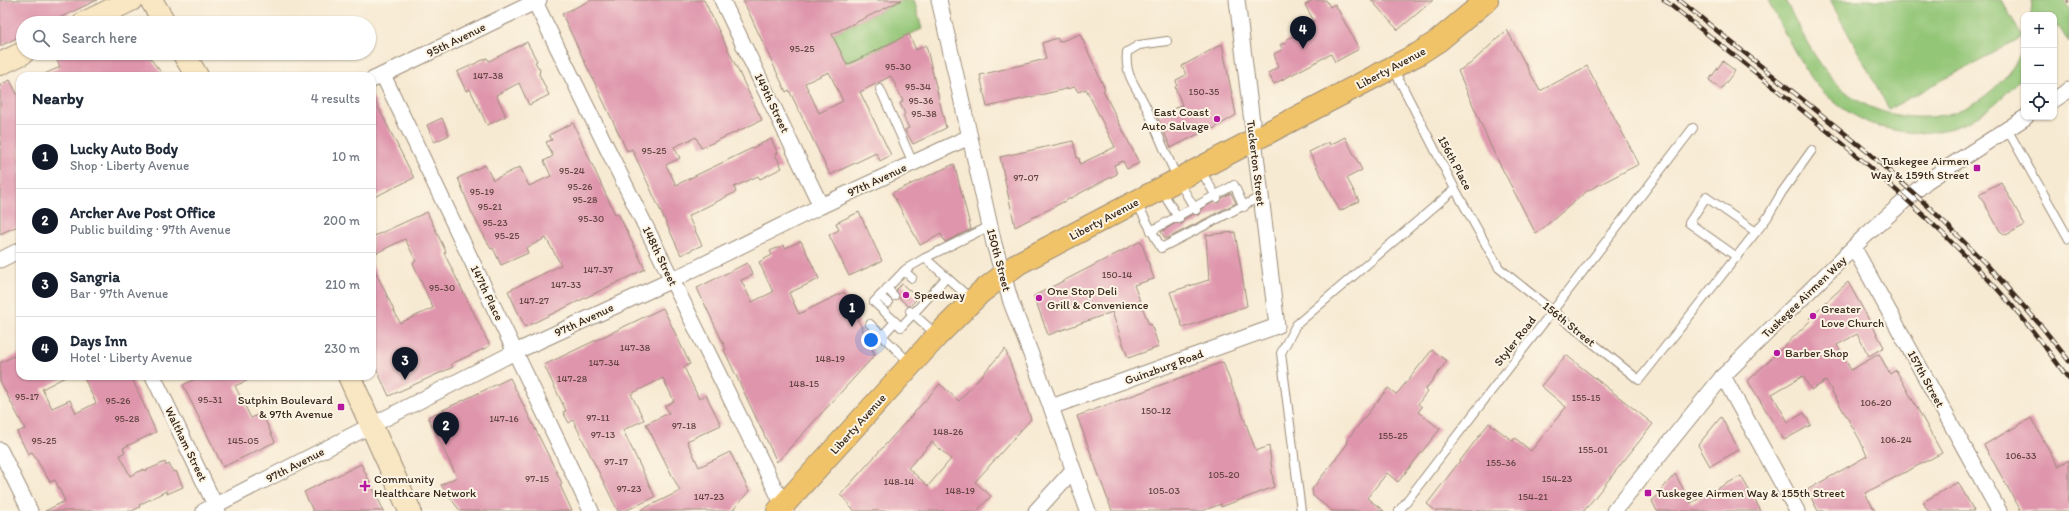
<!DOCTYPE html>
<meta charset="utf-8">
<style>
body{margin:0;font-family:Itim,sans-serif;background:#f6f6f7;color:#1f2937}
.controls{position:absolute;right:12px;top:12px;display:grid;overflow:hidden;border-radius:8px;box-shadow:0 1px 3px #0004}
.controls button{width:36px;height:36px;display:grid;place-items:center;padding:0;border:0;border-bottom:1px solid #e0e1e3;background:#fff;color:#1f2937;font:20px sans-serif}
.you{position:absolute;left:871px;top:340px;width:14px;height:14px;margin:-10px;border:3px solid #fff;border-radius:50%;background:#1a73e8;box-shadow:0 0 0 6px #1a73e833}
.badge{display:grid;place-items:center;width:26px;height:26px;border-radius:50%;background:#111827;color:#fff;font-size:13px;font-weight:700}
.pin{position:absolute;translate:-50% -33px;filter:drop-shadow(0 1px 2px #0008)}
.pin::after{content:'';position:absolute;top:21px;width:14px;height:12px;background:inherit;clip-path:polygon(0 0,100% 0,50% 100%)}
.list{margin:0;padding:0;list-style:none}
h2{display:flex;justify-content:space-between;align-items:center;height:52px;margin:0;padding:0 16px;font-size:17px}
h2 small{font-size:13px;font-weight:400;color:#747a83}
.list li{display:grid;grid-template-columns:26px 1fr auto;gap:12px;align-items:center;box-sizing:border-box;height:64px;padding:0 16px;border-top:1px solid #e0e1e3}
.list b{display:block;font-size:15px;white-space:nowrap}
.list p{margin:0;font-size:13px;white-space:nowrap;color:#747a83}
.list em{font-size:13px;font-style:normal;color:#747a83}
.icon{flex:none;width:22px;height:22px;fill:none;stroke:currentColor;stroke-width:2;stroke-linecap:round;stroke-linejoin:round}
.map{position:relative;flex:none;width:2069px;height:511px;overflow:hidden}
.search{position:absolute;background:#fff;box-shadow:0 1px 3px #0004;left:16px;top:16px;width:360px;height:44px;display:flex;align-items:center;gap:10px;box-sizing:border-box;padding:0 14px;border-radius:22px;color:#747a83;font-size:15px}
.panel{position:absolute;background:#fff;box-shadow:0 1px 3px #0004;left:16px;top:72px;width:360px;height:308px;border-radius:12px}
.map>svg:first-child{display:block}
.green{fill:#93c677;stroke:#67784a}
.building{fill:#df96ad;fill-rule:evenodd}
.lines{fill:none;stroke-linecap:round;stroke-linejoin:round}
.lane-casing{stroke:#998a78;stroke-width:10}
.street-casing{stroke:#998a78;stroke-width:17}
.secondary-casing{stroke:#998a78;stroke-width:24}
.primary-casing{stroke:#998a78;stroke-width:24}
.path{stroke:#998a78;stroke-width:2.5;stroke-dasharray:3 3;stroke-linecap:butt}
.lane{stroke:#fff;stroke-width:8}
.street{stroke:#fff;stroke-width:15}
.secondary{stroke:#f9e7c3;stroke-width:22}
.primary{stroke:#f1c369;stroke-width:22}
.rail-casing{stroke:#3b2a1e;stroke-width:4.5}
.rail{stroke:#fcf5e5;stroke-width:3;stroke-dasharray:9;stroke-linecap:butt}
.poi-dot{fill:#b5179e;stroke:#fcf5e5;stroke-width:1.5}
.labels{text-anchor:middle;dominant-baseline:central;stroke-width:4;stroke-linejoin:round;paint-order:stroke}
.number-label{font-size:10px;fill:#644542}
.street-label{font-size:12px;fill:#3b2a1e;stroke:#fcf5e5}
.poi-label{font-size:12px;fill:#3b2a1e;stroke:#fcf5e5;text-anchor:start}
</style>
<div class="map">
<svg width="2069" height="511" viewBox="0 0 2069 511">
<rect width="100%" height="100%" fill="#fcf5e5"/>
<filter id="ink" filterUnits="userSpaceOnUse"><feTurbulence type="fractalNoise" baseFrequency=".025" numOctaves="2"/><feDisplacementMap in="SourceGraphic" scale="8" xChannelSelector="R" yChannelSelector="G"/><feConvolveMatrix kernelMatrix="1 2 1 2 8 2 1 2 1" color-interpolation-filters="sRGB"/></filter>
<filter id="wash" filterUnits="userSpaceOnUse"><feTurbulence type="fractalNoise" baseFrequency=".012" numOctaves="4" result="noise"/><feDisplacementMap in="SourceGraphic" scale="16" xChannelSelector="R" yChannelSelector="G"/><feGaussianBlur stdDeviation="0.9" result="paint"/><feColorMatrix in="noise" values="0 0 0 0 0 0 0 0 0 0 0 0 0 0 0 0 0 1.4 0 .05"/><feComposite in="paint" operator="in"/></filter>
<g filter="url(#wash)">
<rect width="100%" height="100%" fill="#f7ead3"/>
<g class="green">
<polygon points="902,0 914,0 922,29 846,63 832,34"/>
<path d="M1768 0H1785C1802 33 1820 73 1850 95 1878 117 1926 124 1960 110 1988 99 2014 73 2024 45V75C2007 93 1989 112 1965 123 1912 147 1844 124 1811 77 1794 53 1781 26 1768 0Z"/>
<polygon points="1830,0 2002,0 2022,37 1889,109"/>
<polygon points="2032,0 2064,0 2069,9 2069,43 2059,27 2054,28 2054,15 2031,15"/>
</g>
<g id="blocks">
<g class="building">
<polygon points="0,0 97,0 49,23 23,23 23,35 0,46"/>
<polygon points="591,0 704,0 762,120 701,148 696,137 674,147 680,158 666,165 676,185 771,139 778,153 775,154 782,168 760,179 758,176 734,187 736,192 688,216 702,245 681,255 632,149 627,151 562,14"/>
<path d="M743 0H902L832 34 847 65 909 34 916 50 926 45 946 128 913 144 905 130 909 128 903 116 905 114 900 103 903 101 891 76 860 92 891 155 880 161 876 153 830 175 789 90 786 92ZM829 72 843 101 819 113 805 83Z"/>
<polygon points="1313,0 1326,0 1330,7 1335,4 1359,49 1335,62 1331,54 1274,84 1268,73 1278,67 1274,54 1283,49 1280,45 1287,42 1286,40 1299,33 1297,31 1314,21 1305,5"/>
<polygon points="1371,0 1433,0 1398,30"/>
<polygon points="1507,30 1540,91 1587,66 1639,164 1587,191 1536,234 1493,151 1458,71 1470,64"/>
<polygon points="1080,34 1105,89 1103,90 1139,163 1127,169 1123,161 1114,165 1117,174 1015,227 1000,157 1073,141 1077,158 1079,158 1080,164 1115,147 1086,89 1078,92 1075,87 987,107 980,75 1046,59 1042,43 1057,38 1059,42"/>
<polygon points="527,42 537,61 535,62 540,70 539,74 549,95 529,105 519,83 496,95 506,116 487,125 470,89 466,91 457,72 487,58 489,61"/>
<polygon points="1222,44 1236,115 1213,129 1212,127 1171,148 1157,116 1182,105 1175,87 1177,85 1176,80 1186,75 1182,66"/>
<polygon points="67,53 146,53 164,76 40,76 60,67 56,58"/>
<polygon points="1723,61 1735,71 1721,89 1709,80"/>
<polygon points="10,80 20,100 20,225 0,234 0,85"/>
<polygon points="372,95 414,178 372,198"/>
<polygon points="442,118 449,135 434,142 427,125"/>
<polygon points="573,123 608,199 615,214 618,213 645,269 525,327 508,291 561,265 546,238 526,248 528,253 501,265 493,248 491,249 472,213 458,178 485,165 493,180 520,167 529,186 551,176 544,161 553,156 546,142 552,140 549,135"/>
<polygon points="1345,137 1362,170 1347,178 1359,201 1340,211 1309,152 1329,142 1330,145"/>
<polygon points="954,164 971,229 945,242 941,234 920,245 892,193"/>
<polygon points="2001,182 2025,225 2006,235 2000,231 1979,194"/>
<polygon points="1231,193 1236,203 1166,239 1161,232 1176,223 1182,224 1184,219 1193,214 1199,215 1201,209 1214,202 1219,203 1222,198"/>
<polygon points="427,212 446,252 444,253 490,346 451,364 453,367 389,396 372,360 372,264 400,323 433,308 413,263 416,261 405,239 372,255 372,237"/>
<polygon points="859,212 882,261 849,276 829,235 839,230 836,223"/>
<polygon points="1235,232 1247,306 1183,328 1170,292 1209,280 1206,235"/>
<polygon points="801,241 819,279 789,293 799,314 844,292 875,355 777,462 724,350 726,349 697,288 747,263 753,275 741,280 752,302 773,292 759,262 772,255 770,251 784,245 785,248"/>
<polygon points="1141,241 1154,279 1134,285 1149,325 1151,324 1159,347 1128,358 1112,312 1048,335 1034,296"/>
<polygon points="1848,282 1884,347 1869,356 1857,334 1837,345 1851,370 1879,354 1890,374 1896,370 1942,453 1865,493 1875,511 1818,511 1807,490 1867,456 1860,440 1826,381 1811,390 1803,376 1772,394 1788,422 1804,413 1811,425 1784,440 1748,381 1811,320 1809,318"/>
<polygon points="902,284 918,298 910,306 908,306 899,298 896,290"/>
<polygon points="663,308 690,364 684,367 699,399 706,395 721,425 687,441 699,467 730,452 749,491 732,511 639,511 680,491 646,424 669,413 665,406 674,401 663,378 631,394 644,420 623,430 655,497 625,511 618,511 573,420 569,423 563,412 566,411 544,365"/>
<path d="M1005 349 1031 419 975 482 991 496 977 511H855L849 506V503L840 495 940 384 959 401ZM932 442 951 459 928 486 908 468Z"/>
<polygon points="1432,350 1447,361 1425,390 1427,392 1418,404 1422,407 1418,412 1440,429 1398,482 1387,473 1367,498 1384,511 1332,511 1313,496 1312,489 1348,443 1346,441 1388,388 1396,394 1400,390"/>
<polygon points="20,353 20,376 67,376 42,389 52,408 70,400 76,413 96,403 83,376 131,376 156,432 123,448 125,452 120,455 130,476 144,469 145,471 165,462 166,466 169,464 173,472 176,471 183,487 167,494 166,491 139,505 140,507 132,511 45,511 65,501 55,480 50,482 32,452 28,454 17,432 25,429 0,381 0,363"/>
<polygon points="1566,355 1653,424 1584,511 1436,511 1427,504 1489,423 1513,441 1515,438 1531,451 1566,407 1541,386"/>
<polygon points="1223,362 1256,451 1269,446 1274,487 1221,507 1221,504 1202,511 1112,511 1077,416"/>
<polygon points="201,376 257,376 235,386 251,418 262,413 275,442 223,467 183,385"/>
<polygon points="510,378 562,483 560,485 572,511 460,511 441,485 457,477 428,417"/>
<polygon points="1721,417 1739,450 1710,466 1698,445"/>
<polygon points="2031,418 2058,466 2069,460 2069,511 2021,511 1984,445"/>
<polygon points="361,464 384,511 313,511 304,492"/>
<polygon points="1675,474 1691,503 1741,476 1761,511 1657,511 1652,501"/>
<polygon points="1958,482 1974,511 1928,511 1923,502"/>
</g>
</g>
</g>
<g filter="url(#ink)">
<use href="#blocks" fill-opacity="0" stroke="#998a78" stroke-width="1"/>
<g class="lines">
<defs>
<g id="lane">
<path d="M1167 41 1139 45 1127 52C1124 78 1139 89 1148 111 1163 145 1175 179 1196 210"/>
<polyline points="1393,68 1455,189 1499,268 1639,380 1767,218 1782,192 1812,150"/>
<polyline points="880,89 913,163"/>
<polyline points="2007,129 2069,239"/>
<polyline points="1200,169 1217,198"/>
<polyline points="1161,190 1179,219"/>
<polyline points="1136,202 1161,248 1260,197"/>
<polyline points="1151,231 1234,185 1244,207"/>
<polyline points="1737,257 1689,223 1706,197 1756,232"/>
<polyline points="925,258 990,226"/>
<polyline points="904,271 912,278"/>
<polyline points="946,278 901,327 874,302 906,269 925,258 972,300"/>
<polyline points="887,288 894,296"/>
<polyline points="880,296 888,303"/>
<polyline points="910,311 937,335"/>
<polyline points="870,324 911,364"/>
<polyline points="882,336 895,322"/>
<polyline points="1301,511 1281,353 1296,325 1455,189"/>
<polyline points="1399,511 1693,128"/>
</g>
<g id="street">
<polyline points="534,0 786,511"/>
<polyline points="722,0 821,206"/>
<polyline points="939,0 994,244 1011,302 1051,407 1088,511"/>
<polyline points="383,75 591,511"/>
<polyline points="372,80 539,0"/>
<polyline points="2054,100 2069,90"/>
<polyline points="1854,248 1999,511"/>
<polyline points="0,260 20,250"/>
<polyline points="153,376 218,511"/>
<polyline points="1723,376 1797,511"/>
<polyline points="1051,407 1277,326 1237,0"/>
<polyline points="0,450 30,511"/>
<polyline points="204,511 515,352 672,280 821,206 969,137"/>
<polyline points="1036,511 1073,470"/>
<polyline points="1614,511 1723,376 1864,237 1927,181 2026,117"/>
</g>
<g id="secondary">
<polyline points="151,0 165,23"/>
<polyline points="84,23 131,0"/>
<polyline points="183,53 197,76"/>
<polyline points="0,64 23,53"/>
<polyline points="349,376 410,511"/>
</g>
<polyline id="primary" points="778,511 937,336 980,293 1019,263 1418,54 1438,41 1487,0"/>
</defs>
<use href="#lane" class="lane-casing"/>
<use href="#street" class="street-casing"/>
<use href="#secondary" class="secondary-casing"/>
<use href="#primary" class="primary-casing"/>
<polyline class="path" points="2067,0 2069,3"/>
<use href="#lane" class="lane"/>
<use href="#street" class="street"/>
<use href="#secondary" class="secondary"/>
<use href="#primary" class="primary"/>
<defs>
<g id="rail">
<path d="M1664 0C1775 88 1889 175 1987 278 2017 309 2043 344 2069 379"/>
<polyline points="1679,0 1869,153 1930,208 1988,266 2042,327 2069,361"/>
</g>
</defs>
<use href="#rail" class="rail-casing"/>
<use href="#rail" class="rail"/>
</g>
</g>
<g class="poi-dot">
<circle cx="1217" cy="119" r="4"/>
<rect x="1973" y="164" width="8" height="8" rx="2"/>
<circle cx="906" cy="295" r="4"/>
<circle cx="1039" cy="298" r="4"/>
<circle cx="1813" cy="316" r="4"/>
<circle cx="1777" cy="353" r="4"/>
<rect x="337" y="403" width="8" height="8" rx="2"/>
<path d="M363 480h4v4h4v4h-4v4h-4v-4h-4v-4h4z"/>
<rect x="1644" y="489" width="8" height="8" rx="2"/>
</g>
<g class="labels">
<g class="number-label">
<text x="802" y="48">95-25</text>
<text x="898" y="66">95-30</text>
<text x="488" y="75">147-38</text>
<text x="918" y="86">95-34</text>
<text x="1204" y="91">150-35</text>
<text x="921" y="100">95-36</text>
<text x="924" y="113">95-38</text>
<text x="654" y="150">95-25</text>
<text x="572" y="170">95-24</text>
<text x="1026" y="177">97-07</text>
<text x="580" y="186">95-26</text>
<text x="482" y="191">95-19</text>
<text x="585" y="199">95-28</text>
<text x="490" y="206">95-21</text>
<text x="591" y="218">95-30</text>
<text x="495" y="222">95-23</text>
<text x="507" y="235">95-25</text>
<text x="598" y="269">147-37</text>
<text x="1117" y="274">150-14</text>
<text x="566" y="284">147-33</text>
<text x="442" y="287">95-30</text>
<text x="534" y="300">147-27</text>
<text x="635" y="347">147-38</text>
<text x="830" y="358">148-19</text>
<text x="604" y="362">147-34</text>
<text x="572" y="378">147-28</text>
<text x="804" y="383">148-15</text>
<text x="27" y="396">95-17</text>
<text x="1586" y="397">155-15</text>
<text x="210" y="399">95-31</text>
<text x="118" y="400">95-26</text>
<text x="1876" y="402">106-20</text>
<text x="1156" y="410">150-12</text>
<text x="598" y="417">97-11</text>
<text x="127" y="418">95-28</text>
<text x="504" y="418">147-16</text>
<text x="684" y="425">97-18</text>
<text x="948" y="431">148-26</text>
<text x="603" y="434">97-13</text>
<text x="1393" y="435">155-25</text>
<text x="1896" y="439">106-24</text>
<text x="44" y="440">95-25</text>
<text x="243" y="440">145-05</text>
<text x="1593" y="449">155-01</text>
<text x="2021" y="455">106-33</text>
<text x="616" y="461">97-17</text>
<text x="1501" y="462">155-36</text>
<text x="1224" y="474">105-20</text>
<text x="537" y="478">97-15</text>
<text x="1557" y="478">154-23</text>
<text x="899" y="481">148-14</text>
<text x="629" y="488">97-23</text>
<text x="960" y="490">148-19</text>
<text x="1164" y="490">105-03</text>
<text x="709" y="496">147-23</text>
<text x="1533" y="496">154-21</text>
</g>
<g class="street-label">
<text transform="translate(456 40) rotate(-26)">95th Avenue</text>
<text transform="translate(1391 68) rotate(-28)">Liberty Avenue</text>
<text transform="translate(772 103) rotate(64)">149th Street</text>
<text transform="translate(1256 163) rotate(83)">Tuckerton Street</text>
<text transform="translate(1455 163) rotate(62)">156th Place</text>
<text transform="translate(877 180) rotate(-25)">97th Avenue</text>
<text transform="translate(1104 219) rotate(-28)">Liberty Avenue</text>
<text transform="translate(660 256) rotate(64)">148th Street</text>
<text transform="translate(999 260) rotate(75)">150th Street</text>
<text transform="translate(487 293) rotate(64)">147th Place</text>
<text transform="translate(1804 297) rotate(-44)">Tuskegee Airmen Way</text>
<text transform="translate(584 320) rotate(-25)">97th Avenue</text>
<text transform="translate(1569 324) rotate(39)">156th Street</text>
<text transform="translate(1515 341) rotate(-52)">Styler Road</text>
<text transform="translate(1164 367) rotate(-20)">Guinzburg Road</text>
<text transform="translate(1926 379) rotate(61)">157th Street</text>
<text transform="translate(858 424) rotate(-48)">Liberty Avenue</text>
<text transform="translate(186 444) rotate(64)">Waltham Street</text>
<text transform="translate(295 465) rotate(-27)">97th Avenue</text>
</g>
<g class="poi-label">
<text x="1209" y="112" text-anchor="end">East Coast<tspan x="1209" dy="14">Auto Salvage</tspan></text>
<text x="1969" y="161" text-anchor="end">Tuskegee Airmen<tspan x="1969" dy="14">Way &amp; 159th Street</tspan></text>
<text x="1047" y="291">One Stop Deli<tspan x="1047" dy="14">Grill &amp; Convenience</tspan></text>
<text x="914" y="295">Speedway</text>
<text x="1821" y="309">Greater<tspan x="1821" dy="14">Love Church</tspan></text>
<text x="1785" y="353">Barber Shop</text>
<text x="333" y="400" text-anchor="end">Sutphin Boulevard<tspan x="333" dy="14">&amp; 97th Avenue</tspan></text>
<text x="374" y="479">Community<tspan x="374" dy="14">Healthcare Network</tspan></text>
<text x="1656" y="493">Tuskegee Airmen Way &amp; 155th Street</text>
</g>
</g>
</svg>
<div class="controls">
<button>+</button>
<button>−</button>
<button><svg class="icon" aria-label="locate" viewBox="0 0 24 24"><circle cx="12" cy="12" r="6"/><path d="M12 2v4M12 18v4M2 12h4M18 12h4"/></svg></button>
</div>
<div class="you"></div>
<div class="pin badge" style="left:852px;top:327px">1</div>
<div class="pin badge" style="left:446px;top:445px">2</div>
<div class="pin badge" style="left:405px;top:380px">3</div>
<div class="pin badge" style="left:1303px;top:49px">4</div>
<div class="search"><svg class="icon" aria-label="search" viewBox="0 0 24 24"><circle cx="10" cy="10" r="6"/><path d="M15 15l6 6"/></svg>Search here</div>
<section class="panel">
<h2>Nearby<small>4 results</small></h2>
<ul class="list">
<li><span class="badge">1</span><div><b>Lucky Auto Body</b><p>Shop · Liberty Avenue</p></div><em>10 m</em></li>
<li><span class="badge">2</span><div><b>Archer Ave Post Office</b><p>Public building · 97th Avenue</p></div><em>200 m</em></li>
<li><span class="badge">3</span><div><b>Sangria</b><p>Bar · 97th Avenue</p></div><em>210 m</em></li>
<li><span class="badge">4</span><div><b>Days Inn</b><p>Hotel · Liberty Avenue</p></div><em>230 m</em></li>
</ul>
</section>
</div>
